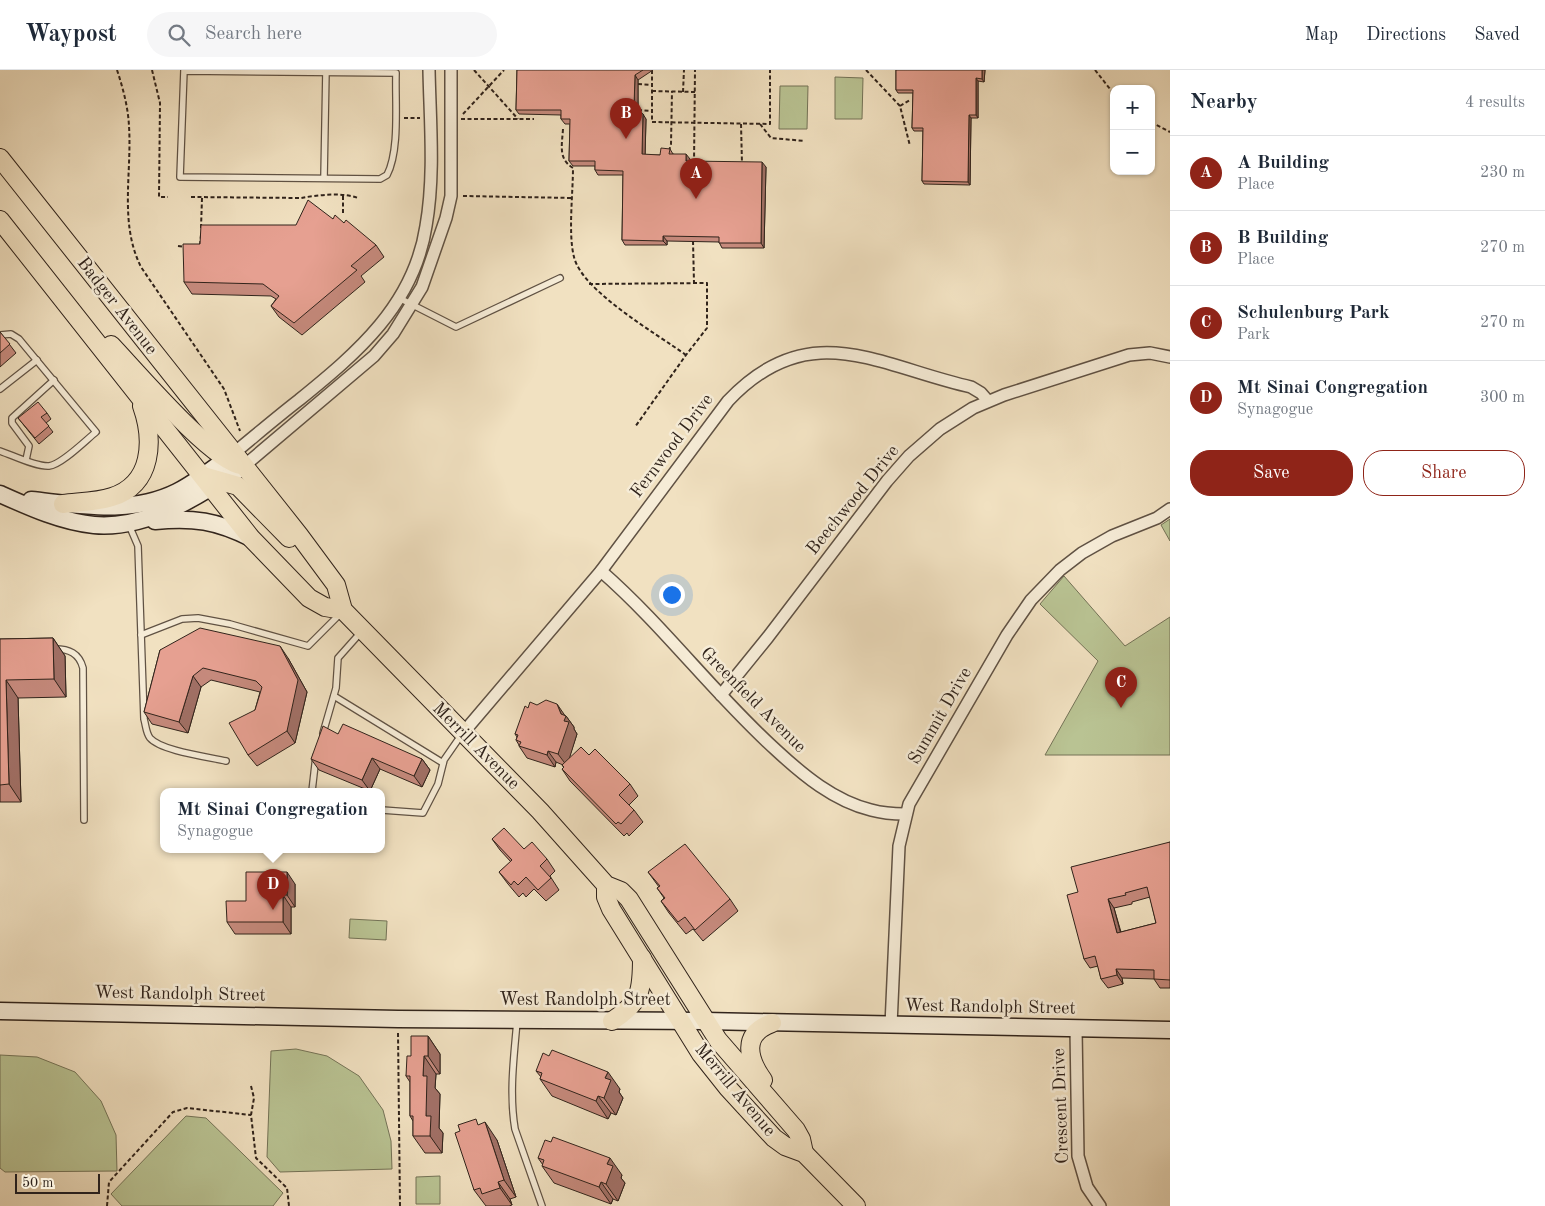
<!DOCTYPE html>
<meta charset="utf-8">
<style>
body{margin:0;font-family:"Old Standard TT",serif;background:#f6f6f7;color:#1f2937}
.controls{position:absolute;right:15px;top:15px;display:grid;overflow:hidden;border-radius:10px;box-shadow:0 1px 4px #0004}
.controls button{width:45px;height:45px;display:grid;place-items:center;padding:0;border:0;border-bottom:1px solid #e0e1e3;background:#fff;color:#1f2937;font:25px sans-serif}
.scale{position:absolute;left:15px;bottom:12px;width:85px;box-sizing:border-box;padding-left:5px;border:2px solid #30231b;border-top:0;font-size:14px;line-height:18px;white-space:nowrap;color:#30231b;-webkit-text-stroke:4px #f6ecd7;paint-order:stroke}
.you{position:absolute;left:671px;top:524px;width:18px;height:18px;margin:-12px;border:4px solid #fff;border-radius:50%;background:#1a73e8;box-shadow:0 0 0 8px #1a73e833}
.badge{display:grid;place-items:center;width:32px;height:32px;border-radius:50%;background:#8f2418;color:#fff;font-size:16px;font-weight:700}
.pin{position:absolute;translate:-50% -41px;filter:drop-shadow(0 1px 2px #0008)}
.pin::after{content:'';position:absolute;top:26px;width:18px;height:15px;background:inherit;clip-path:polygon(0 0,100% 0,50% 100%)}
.popup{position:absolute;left:160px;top:718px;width:225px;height:65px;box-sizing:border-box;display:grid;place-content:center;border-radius:10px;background:#fff;filter:drop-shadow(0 1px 4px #0005);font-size:16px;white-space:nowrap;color:#747a83}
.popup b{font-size:19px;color:#1f2937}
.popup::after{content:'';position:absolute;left:50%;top:100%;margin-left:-10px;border:10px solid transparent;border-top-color:#fff}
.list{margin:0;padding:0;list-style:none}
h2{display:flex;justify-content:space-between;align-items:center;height:65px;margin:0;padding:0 20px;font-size:21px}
h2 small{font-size:16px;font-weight:400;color:#747a83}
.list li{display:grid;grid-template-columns:32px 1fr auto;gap:15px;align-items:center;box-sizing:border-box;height:75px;padding:0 20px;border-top:1px solid #e0e1e3}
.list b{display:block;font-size:19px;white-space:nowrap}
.list p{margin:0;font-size:16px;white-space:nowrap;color:#747a83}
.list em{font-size:16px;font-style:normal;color:#747a83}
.actions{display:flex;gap:10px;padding:15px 20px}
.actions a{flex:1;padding:11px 0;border:1px solid #8f2418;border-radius:20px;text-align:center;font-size:18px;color:#8f2418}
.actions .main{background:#8f2418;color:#fff}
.icon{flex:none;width:28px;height:28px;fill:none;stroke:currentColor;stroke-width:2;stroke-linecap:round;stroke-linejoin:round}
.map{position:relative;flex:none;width:1170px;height:1136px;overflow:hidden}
header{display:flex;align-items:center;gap:30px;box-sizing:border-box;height:70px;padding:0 25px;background:#fff;border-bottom:1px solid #e0e1e3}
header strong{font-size:24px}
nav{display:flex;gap:28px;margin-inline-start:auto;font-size:18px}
.search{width:350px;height:45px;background:#f6f6f7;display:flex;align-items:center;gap:12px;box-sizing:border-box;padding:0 18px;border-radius:28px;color:#747a83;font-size:19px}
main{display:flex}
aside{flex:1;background:#fff}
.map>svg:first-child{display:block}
.green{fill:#b9c393;stroke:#747357}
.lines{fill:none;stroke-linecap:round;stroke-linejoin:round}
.lane-casing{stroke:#605244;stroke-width:8}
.street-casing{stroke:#605244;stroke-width:14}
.secondary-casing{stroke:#30231b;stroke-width:19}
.primary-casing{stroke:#30231b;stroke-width:20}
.path{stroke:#30231b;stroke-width:2;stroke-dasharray:4 2.5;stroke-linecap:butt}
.lane{stroke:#f6ecd7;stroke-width:5.5}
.street{stroke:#f6ecd7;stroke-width:11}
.secondary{stroke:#f6ecd7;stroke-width:16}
.primary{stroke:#f1e1c1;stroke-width:18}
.wall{fill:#c68a7d;stroke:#30231b;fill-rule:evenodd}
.shaded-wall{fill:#a17066;stroke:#30231b}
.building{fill:#e6a091;stroke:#30231b;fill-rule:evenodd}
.labels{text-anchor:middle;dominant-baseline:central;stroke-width:5;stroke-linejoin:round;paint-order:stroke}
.street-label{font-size:18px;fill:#30231b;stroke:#f6ecd7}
</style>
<header>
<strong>Waypost</strong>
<div class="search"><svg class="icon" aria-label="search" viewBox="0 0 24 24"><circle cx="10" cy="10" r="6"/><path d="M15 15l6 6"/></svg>Search here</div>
<nav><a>Map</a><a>Directions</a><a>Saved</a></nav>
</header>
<main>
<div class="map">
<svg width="1170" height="1136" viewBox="0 0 1170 1136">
<rect width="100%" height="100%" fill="#f1e1c1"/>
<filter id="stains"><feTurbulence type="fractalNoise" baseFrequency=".004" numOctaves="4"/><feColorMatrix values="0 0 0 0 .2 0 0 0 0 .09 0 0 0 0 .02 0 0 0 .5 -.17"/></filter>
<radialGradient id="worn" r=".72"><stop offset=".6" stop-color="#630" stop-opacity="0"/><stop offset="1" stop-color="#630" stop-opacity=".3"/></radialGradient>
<g class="green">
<polygon points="835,7 863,8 862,49 835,49"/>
<polygon points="780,16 808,16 807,59 779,59"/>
<polygon points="1170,449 1170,471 1161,455"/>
<polygon points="1064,506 1125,576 1170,547 1170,685 1045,685 1098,591 1040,534"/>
<polygon points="350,849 387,851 386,870 349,868"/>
<polygon points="296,979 327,986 359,1006 383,1040 391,1071 392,1099 280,1102 267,1087 271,981"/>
<polygon points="0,985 37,987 75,1002 101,1031 116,1065 117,1101 5,1102 0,1098"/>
<polygon points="186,1046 206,1048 283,1123 273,1136 122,1136 111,1124"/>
<polygon points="440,1106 440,1134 416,1134 416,1107"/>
</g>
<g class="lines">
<defs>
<g id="lane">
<path d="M184 1 396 3C395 32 400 80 387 105L380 109 180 107 184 0"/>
<polyline points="324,108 326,0"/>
<polyline points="399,228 456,257 560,208"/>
<path d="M0 265 11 264 19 269 96 362C85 371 61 395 49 396 36 397 12 385 0 381"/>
<polyline points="0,319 37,290"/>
<polyline points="26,390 29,376 12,353 12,348 54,310"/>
<path d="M129 455 138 476 144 649C146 656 146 663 150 668 161 681 209 687 226 691"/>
<polyline points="141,565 182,549 198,548 230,554 308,576 340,544"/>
<path d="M55 579C69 579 79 583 83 598L84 750"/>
<polyline points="334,626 443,693"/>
<polyline points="323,663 336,618 338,588 362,561"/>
<polyline points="312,721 316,686"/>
<polyline points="382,740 423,743 438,714 444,690 462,664"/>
<path d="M517 951C514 987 509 1023 515 1059L542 1136"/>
</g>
<g id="street">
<path d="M234 383C256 365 277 347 299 330 357 283 414 235 426 156 435 105 430 51 429 0"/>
<polyline points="244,396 374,286 393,264 422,217 446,148 451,126 451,0"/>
<path d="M601 501C664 556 714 624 776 680 803 705 834 731 871 740 882 743 894 744 905 744"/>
<polyline points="721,625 768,567 887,411 909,386 940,359 973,338 1004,325 1129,285 1150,283 1170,287"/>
<path d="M463 663 601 501 728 331C809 245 878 296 971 317L981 323 988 331"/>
<polyline points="891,955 899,776 909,734 1007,565 1031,530 1060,500 1082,483 1112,466 1157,448 1170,439"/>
<polyline points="1076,959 1078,1086 1087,1117 1100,1136"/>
</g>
<g id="secondary">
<path d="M0 424C29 437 62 452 94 455 147 460 203 424 244 396"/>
<path d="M31 430C80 435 131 445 177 422 198 411 216 397 234 383"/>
<path d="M155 451C193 447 217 451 251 468"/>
<polyline points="0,941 398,949 705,951 1170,960"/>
</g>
<g id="primary">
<polyline points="0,88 299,465 336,515 343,540 540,741 606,815 621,821 629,829 718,970 796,1060 801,1069 804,1083"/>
<polyline points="0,150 251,468 309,528 325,537 343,540"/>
<path d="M111 275C134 299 213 392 241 395"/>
<polyline points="203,406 238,416 289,468"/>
<path d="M63 434C79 432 97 432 112 427 153 414 154 370 142 336"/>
<polyline points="606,815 606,827 611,839 701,984 728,1018 774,1068 785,1076 804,1083 856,1136"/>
<path d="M612 951C641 932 642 921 642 888"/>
<path d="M763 1010C748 989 741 964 772 953"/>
</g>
</defs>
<use href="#lane" class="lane-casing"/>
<use href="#street" class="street-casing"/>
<use href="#secondary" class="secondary-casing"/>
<use href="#primary" class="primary-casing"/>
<g class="path">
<path d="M117 0C123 18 128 37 129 56 132 104 119 153 141 197L224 319 240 361"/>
<polyline points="152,0 160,33 159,127 168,127"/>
<polyline points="474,0 518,49"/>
<polyline points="652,0 652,52 770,54 770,0"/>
<polyline points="866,0 900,36 910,76"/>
<polyline points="1095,0 1114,24"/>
<polyline points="638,14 651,15"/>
<polyline points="652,21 695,22"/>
<polyline points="683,22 684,0"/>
<polyline points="900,36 910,30"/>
<polyline points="638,40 652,41"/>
<polyline points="463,44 504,0"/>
<polyline points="404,48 420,48"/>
<polyline points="461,49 534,49"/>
<polyline points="1151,52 1170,62"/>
<polyline points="741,54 742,94"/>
<polyline points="760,54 771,68 805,71"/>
<path d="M563 59C562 75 558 89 573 98 573 123 568 164 574 187 582 221 657 264 686 285"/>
<polyline points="669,81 671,74 672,21"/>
<polyline points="694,93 695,0"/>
<polyline points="343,126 343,143"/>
<polyline points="463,126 573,128"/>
<path d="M191 127 301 128C318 125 341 122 358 128"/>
<polyline points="201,158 202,128"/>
<polyline points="693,171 694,213"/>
<polyline points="200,175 201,165"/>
<polyline points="178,176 185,177"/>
<polyline points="589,214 707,213 707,258 686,285 635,357"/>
<polyline points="398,963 400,1136"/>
<polyline points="251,1016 254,1028 251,1045 256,1088 287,1118 289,1136"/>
<polyline points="107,1136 109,1112 173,1042 187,1038 251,1045"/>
</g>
<use href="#lane" class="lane"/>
<use href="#street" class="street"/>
<use href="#secondary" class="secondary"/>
<use href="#primary" class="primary"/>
</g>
<g class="wall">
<polygon points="517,0 653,0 638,10 638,40 646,49 645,85 660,85 670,79 673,84 690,89 690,91 766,97 764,178 722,178 719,172 667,171 667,175 625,175 622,170 623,105 598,105 595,100 595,96 573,96 569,91 570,54 565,54 561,49 561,45 519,44 516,40"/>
<polygon points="896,0 985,0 984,12 978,11 978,48 971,48 970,115 924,114 922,111 923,61 914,61 912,58 913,23 898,23 896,20"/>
<polygon points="333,149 344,153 376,175 384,187 361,206 365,212 302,265 279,247 271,236 276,229 271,226 192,224 184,212 200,174"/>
<polygon points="0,262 16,283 0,297"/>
<polygon points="47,343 51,349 46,353 53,362 39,374 18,348"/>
<polygon points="53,568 65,586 66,627 18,628 21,732 0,732 0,569"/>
<polygon points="160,580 288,588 307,622 295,673 257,696 248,685 255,640 260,622 211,610 201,617 188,663 152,654 144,642"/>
<polygon points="528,638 566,646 574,657 574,659 577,664 569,688 589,685 630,714 638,726 629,735 634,740 643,752 629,766 627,763 624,766 570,711 562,699 564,698 562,695 563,695 556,692 555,697 527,688 519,676 519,675 516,670 517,667 515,664"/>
<polygon points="338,664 422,689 430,700 422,717 380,699 370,721 319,700 311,689"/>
<polygon points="492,769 524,779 547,789 555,801 550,806 559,820 546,831 534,819 526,827 523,823 519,827 508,814 499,802 511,792 500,780"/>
<path d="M1170 772V918H1160L1154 909 1122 908 1123 914 1108 918 1101 909 1098 896 1090 898 1084 889 1078 822ZM1150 827 1156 853 1121 862 1114 838 1132 834V832Z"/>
<polygon points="648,802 730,829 738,841 703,871 693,859 686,864 669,843 661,831 664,828 657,818 659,817"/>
<polygon points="295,814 295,837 291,837 291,864 235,864 227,852 246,831"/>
<polygon points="428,966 440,984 440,1004 436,1004 435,1018 440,1024 439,1058 443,1063 442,1083 425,1083 413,1066 413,1051 410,1046 410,1012 406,1006 411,986"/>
<polygon points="536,1001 620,1019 619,1022 623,1028 616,1045 611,1043 608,1049 552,1026 540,1009 541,1007"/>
<polygon points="480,1054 497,1070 516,1127 510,1129 512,1135 509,1136 486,1136 474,1120"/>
<polygon points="538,1088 622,1105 621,1108 625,1113 618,1131 613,1129 611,1134 554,1113 542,1096 543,1095"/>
</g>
<g class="shaded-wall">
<polygon points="982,0 985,0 984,12 982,9"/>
<polygon points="635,5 638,10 638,42 634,37"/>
<polygon points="976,8 978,11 978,48 976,45"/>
<polygon points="643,44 646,49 645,89 642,84"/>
<polygon points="969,45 971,48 970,115 968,112"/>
<polygon points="686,84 690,89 690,95 686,91"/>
<polygon points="762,92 766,97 764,178 761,173"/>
<polygon points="663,166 667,171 667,175 663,171"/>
<polygon points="53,568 65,586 66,627 54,609"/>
<polygon points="280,576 288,588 307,622 295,673 287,661"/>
<polygon points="193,606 201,617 188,663 179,652"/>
<polygon points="6,610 18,628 21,732 9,714"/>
<polygon points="557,634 566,647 566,646 574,657 574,659 577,664 567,696 558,684 564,651"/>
<polygon points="548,681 556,692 555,697 547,685"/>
<polygon points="372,688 380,699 370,721 362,710"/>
<polygon points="422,689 430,700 422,717 414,706"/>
<polygon points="287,802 295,814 295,837 287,825"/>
<polygon points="283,825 291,837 291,864 283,852"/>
<polygon points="1108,829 1114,838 1123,872 1117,863"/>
<polygon points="1116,899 1122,908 1123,914 1117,905"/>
<polygon points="428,966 440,984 440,1004 428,986"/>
<polygon points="424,986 436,1004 435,1018 440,1024 439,1058 443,1063 442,1083 430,1066 426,1046 423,1006"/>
<polygon points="608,1002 620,1019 619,1022 623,1028 616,1045 604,1028 605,1008"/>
<polygon points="598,1026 611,1043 608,1049 596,1031"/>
<polygon points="485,1052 497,1070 516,1127 504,1110"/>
<polygon points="610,1088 622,1105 621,1108 625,1113 618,1131 606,1114 607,1094"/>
<polygon points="498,1112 510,1129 512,1135 500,1118"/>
<polygon points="601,1112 613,1129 611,1134 599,1117"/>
</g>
<g class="building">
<polygon points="517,0 643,0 635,5 634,37 643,44 642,84 660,85 661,78 670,79 669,84 686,84 686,91 762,92 761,173 719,173 719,167 663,166 663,171 622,170 623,101 595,100 595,91 569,91 570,49 561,49 561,40 516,40"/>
<polygon points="896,0 982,0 982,9 976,8 976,45 969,45 968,112 922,111 923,58 912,58 913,20 896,20"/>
<polygon points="308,130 333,149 335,145 344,153 346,150 376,175 351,196 357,200 294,253 271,236 279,226 263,214 184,212 183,174 200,174 201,155 296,155"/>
<polygon points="0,262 10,274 0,283"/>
<polygon points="38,332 47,343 41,347 49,356 35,368 18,348"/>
<polygon points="200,558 280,576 298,610 287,661 248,685 229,653 255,640 262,617 256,611 203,598 193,606 179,652 144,642 160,580"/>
<polygon points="53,568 54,609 6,610 9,714 0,715 0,569"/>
<polygon points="546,630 557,634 561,644 566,646 564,651 569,652 558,684 548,681 547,685 519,676 521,672 516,670 518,665 515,664 525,636 528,638 530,632 537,635"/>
<polygon points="343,654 422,689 414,706 372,688 362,710 311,689 323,656 338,664"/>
<polygon points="581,677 589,685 595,679 630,714 619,725 634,740 621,754 618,752 616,754 562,699 564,697 562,695"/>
<polygon points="504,758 524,779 532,772 547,789 540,796 551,808 538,820 526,807 518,815 514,811 511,815 499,802 512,790 492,769"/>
<path d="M1170 772V910L1154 909V900L1116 899 1117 905 1101 909 1095 886 1084 889 1067 825 1078 822 1071 797ZM1147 817 1156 853 1117 863 1108 829 1126 825 1125 823Z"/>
<polygon points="685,774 730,829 695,860 685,847 678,852 661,831 665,828 657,818 660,816 648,802"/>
<polygon points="246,802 287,802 287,825 283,825 283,852 227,852 226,831 246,831"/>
<polygon points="411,966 428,966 428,986 424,986 423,1006 427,1006 426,1046 431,1046 430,1066 413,1066 413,1046 410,1046 410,1006 406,1006 407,986 411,986"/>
<polygon points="552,980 608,1002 605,1008 611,1010 604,1028 598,1026 596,1031 540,1009 542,1003 536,1001 543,983 549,986"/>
<polygon points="476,1049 478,1055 485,1052 504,1110 498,1112 500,1118 482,1124 480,1118 474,1120 455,1063 460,1061 458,1055"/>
<polygon points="553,1067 610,1088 607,1094 613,1096 606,1114 601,1112 599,1117 542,1096 544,1090 538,1088 545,1070 551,1072"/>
</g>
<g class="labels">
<g class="street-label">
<text transform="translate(117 236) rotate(52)">Badger Avenue</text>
<text transform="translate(672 376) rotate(-53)">Fernwood Drive</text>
<text transform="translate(853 430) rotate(-51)">Beechwood Drive</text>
<text transform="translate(753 630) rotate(45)">Greenfield Avenue</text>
<text transform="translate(940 646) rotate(-60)">Summit Drive</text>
<text transform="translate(476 676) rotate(45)">Merrill Avenue</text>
<text transform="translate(180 924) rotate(1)">West Randolph Street</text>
<text x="585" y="930">West Randolph Street</text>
<text transform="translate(990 937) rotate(1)">West Randolph Street</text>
<text transform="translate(735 1020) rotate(50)">Merrill Avenue</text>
<text transform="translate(1061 1036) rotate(-92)">Crescent Drive</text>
</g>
</g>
<rect width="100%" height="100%" filter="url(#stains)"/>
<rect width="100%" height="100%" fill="url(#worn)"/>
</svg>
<div class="controls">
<button>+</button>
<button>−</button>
</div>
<div class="scale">50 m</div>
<div class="you"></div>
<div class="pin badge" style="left:696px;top:129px">A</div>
<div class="pin badge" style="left:626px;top:69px">B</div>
<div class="pin badge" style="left:1121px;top:638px">C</div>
<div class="pin badge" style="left:273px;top:840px">D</div>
<div class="popup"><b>Mt Sinai Congregation</b>Synagogue</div>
</div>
<aside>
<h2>Nearby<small>4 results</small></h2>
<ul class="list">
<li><span class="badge">A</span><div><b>A Building</b><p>Place</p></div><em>230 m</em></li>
<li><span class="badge">B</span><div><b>B Building</b><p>Place</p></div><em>270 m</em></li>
<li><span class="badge">C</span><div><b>Schulenburg Park</b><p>Park</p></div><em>270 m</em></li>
<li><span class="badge">D</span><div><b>Mt Sinai Congregation</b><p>Synagogue</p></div><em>300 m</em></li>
</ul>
<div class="actions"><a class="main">Save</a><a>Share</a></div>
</aside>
</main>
